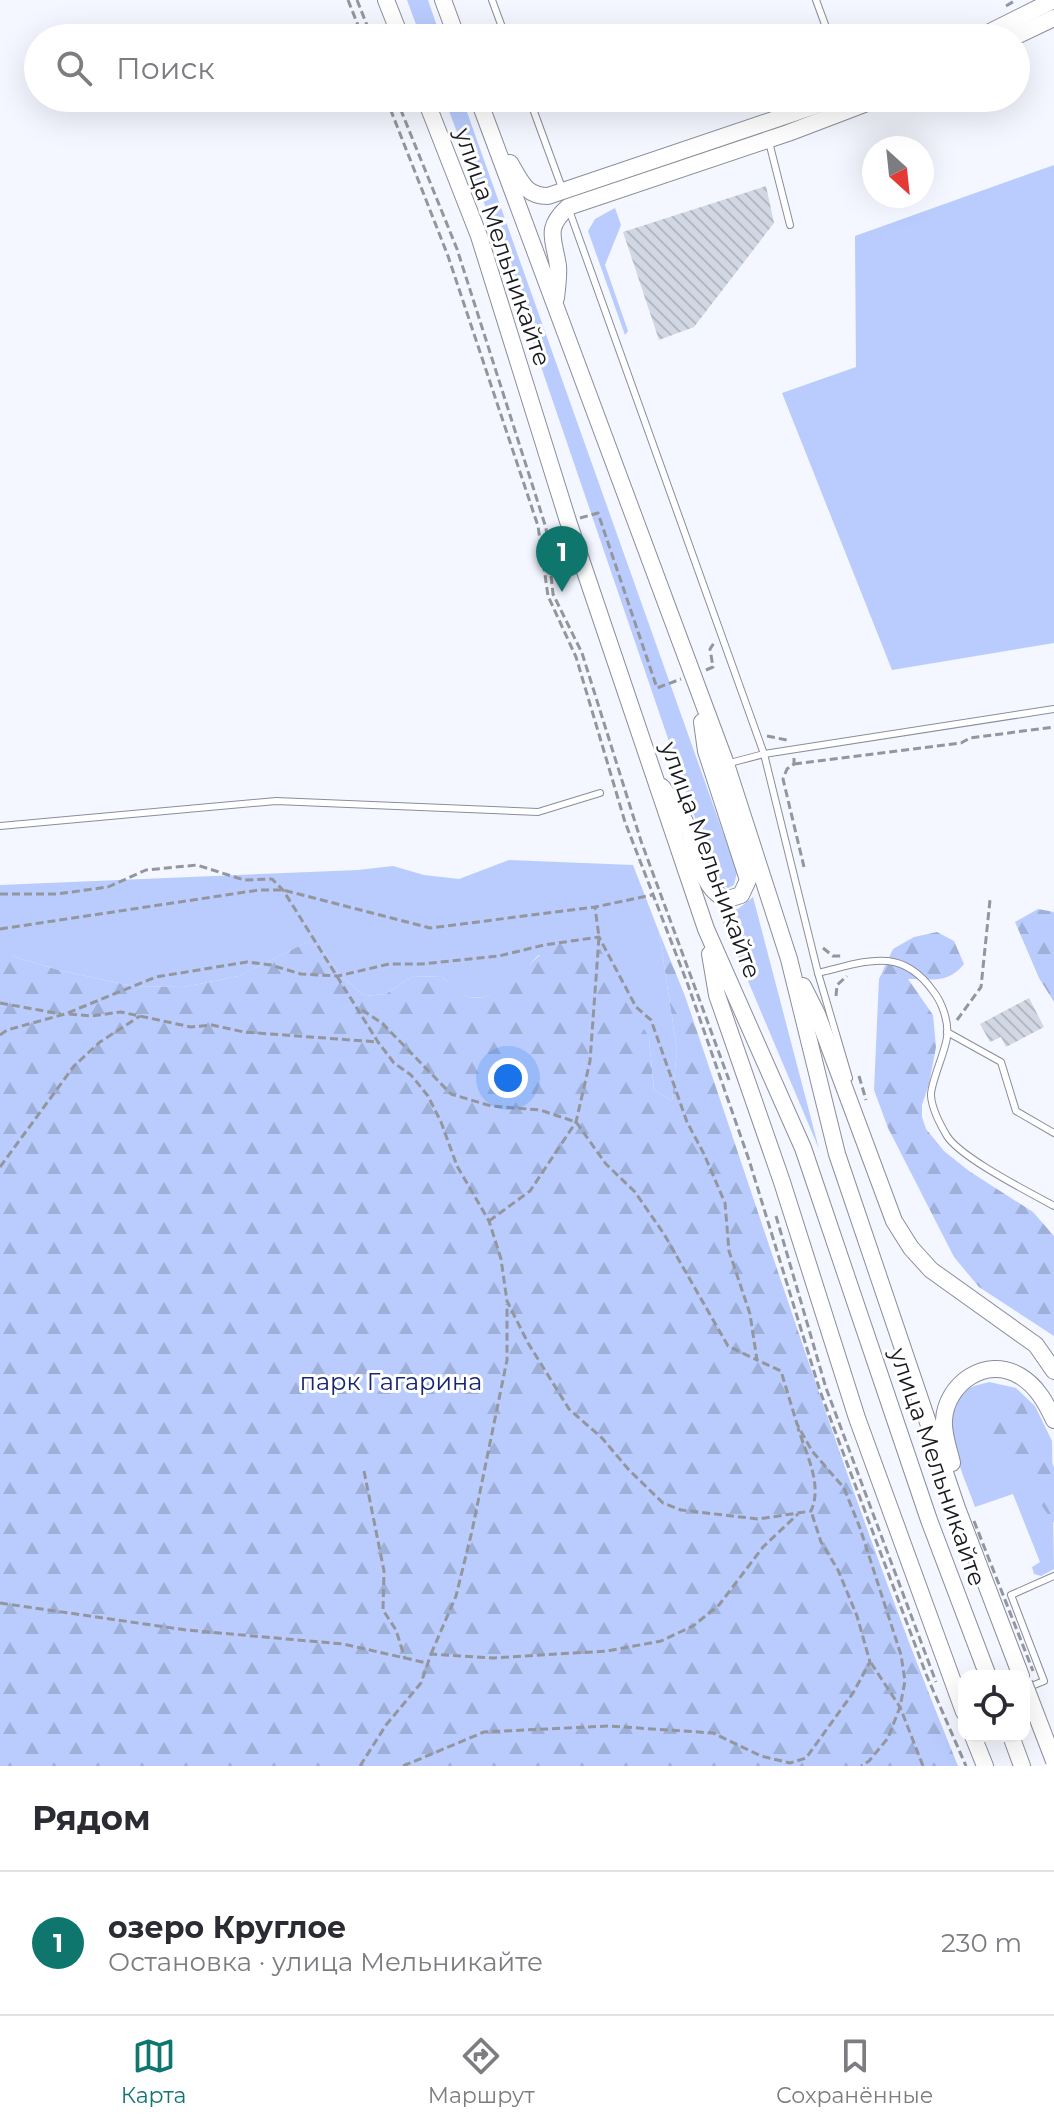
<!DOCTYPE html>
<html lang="ru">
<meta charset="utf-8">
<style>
body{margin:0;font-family:Montserrat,sans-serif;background:#f7f7f7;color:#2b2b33}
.controls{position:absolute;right:24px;bottom:24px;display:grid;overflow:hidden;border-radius:16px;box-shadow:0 8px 32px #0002}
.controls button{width:72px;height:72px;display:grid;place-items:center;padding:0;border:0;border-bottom:2px solid #e1e1e2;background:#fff;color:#2b2b33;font:40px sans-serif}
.compass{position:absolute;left:862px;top:136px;width:72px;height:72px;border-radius:50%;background:#fff;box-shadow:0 8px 32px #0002;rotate:153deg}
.you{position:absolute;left:508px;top:1078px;width:28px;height:28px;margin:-20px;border:6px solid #fff;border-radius:50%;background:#1a73e8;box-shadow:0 0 0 12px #1a73e833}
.badge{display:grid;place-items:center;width:52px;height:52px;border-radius:50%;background:#0f766e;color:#fff;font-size:26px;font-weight:700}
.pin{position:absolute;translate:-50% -66px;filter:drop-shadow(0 2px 4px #0008)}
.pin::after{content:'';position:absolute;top:42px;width:28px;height:24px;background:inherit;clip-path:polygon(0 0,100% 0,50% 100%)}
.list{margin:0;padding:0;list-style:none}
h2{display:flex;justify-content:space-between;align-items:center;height:104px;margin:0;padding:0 32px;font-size:34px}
h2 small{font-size:26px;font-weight:400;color:#7c7c81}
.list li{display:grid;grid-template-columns:52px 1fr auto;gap:24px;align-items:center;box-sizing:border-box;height:144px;padding:0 32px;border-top:2px solid #e1e1e2}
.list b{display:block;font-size:30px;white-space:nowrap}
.list p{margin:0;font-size:26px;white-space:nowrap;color:#7c7c81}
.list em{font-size:26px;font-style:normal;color:#7c7c81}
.icon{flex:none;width:44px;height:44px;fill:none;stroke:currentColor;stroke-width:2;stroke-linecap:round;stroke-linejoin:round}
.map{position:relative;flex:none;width:1054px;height:1766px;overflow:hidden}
.search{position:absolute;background:#fff;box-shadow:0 8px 32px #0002;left:24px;right:24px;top:24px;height:88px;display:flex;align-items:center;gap:20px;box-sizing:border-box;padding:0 28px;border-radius:44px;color:#7c7c81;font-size:30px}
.sheet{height:248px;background:#fff}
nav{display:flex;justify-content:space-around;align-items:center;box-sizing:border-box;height:112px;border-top:2px solid #e1e1e2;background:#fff;font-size:22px;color:#7c7c81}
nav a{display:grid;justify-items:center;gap:4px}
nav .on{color:#0f766e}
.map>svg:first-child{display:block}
.grass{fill:#b9ccfd}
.forest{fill:url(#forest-firs)}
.building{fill:url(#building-back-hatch)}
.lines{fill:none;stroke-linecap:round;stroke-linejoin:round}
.lane-casing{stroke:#8a8e9a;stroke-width:8}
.secondary-casing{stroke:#8a8e9a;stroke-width:18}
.path{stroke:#94969d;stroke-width:3;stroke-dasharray:8 4;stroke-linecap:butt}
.lane{stroke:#fff;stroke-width:6}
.secondary{stroke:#fff;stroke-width:16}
.secondary-bridge-casing{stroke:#8a8e9a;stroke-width:18;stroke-linecap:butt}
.path-bridge{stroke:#94969d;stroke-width:3;stroke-dasharray:8 4;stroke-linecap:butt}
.secondary-bridge{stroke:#fff;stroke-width:16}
.labels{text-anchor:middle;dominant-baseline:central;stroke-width:6;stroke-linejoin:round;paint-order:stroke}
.street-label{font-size:24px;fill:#191a1f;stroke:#fff}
.park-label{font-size:24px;fill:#172673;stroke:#fff}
</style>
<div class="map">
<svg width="1054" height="1766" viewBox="0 0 1054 1766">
<defs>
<pattern id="forest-firs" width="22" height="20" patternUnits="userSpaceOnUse" patternTransform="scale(2)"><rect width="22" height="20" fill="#b9ccfd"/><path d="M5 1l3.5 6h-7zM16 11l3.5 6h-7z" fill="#9eafd8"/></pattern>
<pattern id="building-back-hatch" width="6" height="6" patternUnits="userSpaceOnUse" patternTransform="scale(2)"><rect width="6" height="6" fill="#d2d7e4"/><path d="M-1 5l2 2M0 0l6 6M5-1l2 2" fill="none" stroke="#b4b8c3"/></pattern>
</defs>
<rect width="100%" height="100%" fill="#f4f7ff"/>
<g class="grass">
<polygon points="407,0 428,0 441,38 421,38"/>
<polygon points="444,98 462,98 737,872 734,885 728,888 717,882 494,229"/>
<polygon points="1054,165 1054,643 892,670 782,393 856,367 855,236"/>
<polygon points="615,208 621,225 605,265 628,331 625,335 588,231 595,219"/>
<path d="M509 860 633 865 659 932 677 1050 672 1101 654 1090 649 1038 539 955C521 972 491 1010 462 994 455 991 448 982 442 977L413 976 386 994 365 996 341 976 322 949 307 942 239 976 184 987 133 986 62 971 12 956H0V885L358 870 393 866 424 875 459 879Z"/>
<polygon points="753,897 819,1149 718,910 738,909"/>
<path d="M989 1382 1016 1388 1035 1406 1052 1441 1054 1569 1041 1576 1034 1574 1032 1567 1040 1562 1013 1494 975 1507C964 1474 931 1414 970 1388 975 1385 983 1384 989 1382Z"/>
</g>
<g class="forest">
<polygon points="1038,909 1054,912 1054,1002 1039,978 1015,922"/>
<path d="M659 932 685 996C773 1253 855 1515 958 1766H0V956H12L62 971 133 986 184 987 239 976 307 942 322 949 341 976 365 996 386 994 413 976 442 977C448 982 454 989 461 993 497 1017 533 946 566 941 575 940 587 943 597 943L649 1038 654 1090 672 1101 677 1050Z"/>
<path d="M937 932 954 941 964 964C948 984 932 979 908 979L933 1015 936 1047 929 1084 922 1105V1117L926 1129 944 1151 969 1171 1033 1212 1054 1236V1336L979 1287 954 1257 888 1128 874 1090 879 979 893 949 914 937Z"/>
<polygon points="1021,1400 1054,1467 1054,1523 1018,1472 988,1455 988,1417"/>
</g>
<g class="building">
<polygon points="766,186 774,223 694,327 659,340 623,232"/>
<polygon points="1029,998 1044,1027 1006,1047 1001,1037 990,1042 980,1024"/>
</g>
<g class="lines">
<defs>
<g id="lane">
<polyline points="492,0 506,38"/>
<polyline points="816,0 830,38"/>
<polyline points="529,98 562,188"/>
<polyline points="769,142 790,225"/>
<polyline points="569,210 764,754 818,973 849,1078"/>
<polyline points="726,764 764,754 1054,709"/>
<polyline points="0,826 276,801 538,812 600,793"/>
<path d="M818 973C865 962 900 945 933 991 942 1002 949 1022 947 1037 945 1053 930 1084 931 1096 932 1108 941 1126 947 1136 961 1158 1029 1192 1054 1206"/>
<polyline points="947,1032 1001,1062 1016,1111 1054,1133"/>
<polyline points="1029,1687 1044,1681 1011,1595 1054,1576"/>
</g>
<g id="secondary">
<polyline points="386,0 401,38"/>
<polyline points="443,0 457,38"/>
<polyline points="978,38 1054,0"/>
<polyline points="1012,38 1054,18"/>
<polyline points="425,98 479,236 568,521 706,929 803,1148 929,1520 988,1676"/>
<polyline points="478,98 726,764 789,959 837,1154 957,1508 1021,1676"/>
<path d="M510 163C521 181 525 196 548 196L838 98"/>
<path d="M556 298C557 288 559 276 558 266 554 238 544 229 568 207L788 133 880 98"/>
<path d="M662 787C673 801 682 814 689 830 697 851 702 893 728 899L741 895 748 880 706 751 702 722"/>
<polyline points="710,954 717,995 782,1182 857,1418 964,1712"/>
<polyline points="803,986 817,1014 894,1221 911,1248 931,1270 1036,1345 1054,1371"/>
<path d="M952 1463C949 1449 943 1435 944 1420 946 1384 986 1355 1020 1376 1037 1386 1046 1403 1054 1420"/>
<polyline points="973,1736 985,1766"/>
<polyline points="1011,1736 1022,1766"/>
</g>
</defs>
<use href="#lane" class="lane-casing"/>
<use href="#secondary" class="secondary-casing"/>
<g class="path">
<polyline points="348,0 363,38"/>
<polyline points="357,0 372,38"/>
<polyline points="1006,6 1016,0"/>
<polyline points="947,38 968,26"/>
<polyline points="386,98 448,256 538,526 548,596 576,657 625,822 688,985 749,1160 820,1391 926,1674 966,1766"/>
<polyline points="396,98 457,249 533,487 546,528 553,594 582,653 641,841 729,1080"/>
<polyline points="893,104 908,98"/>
<polyline points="580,518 598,513 657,688 681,679"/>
<polyline points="706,670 713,667 710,649 714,643"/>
<polyline points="767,736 787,740"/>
<polyline points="794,758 794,764 787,769 783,779 804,867"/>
<polyline points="794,764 961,743 970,738 1054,727"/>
<path d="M0 894H57L108 887 146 870 197 865 244 880 272 879 283 890 378 1042 394 1063 411 1075 428 1096 441 1122 457 1166 489 1221 501 1259 507 1301 528 1343 569 1409 602 1438 629 1470 663 1503 681 1510 758 1519 811 1511C823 1485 806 1454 798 1428"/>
<polyline points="0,929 259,890 283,890 430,928 595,907 652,895"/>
<polyline points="823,948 833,956 841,956"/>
<polyline points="836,996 837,985 847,976"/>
<polyline points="0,1003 61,1014"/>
<polyline points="362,1010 382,1023 451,1094 491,1106 540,1110 576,1122 606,1164 635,1192 664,1234 728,1346 757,1360"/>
<polyline points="69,1014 91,1016 121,1012 191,1027 212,1025 244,1032 378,1042"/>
<polyline points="957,1020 981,987 990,900"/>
<polyline points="0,1035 7,1030 65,1014 156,977 247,962 271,965 301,974 338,976 389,964 422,964 499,956 544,945 599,937 636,1007 651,1020 687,1122 704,1154 725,1203 729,1251 750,1314 757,1360 781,1371 797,1424 812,1451 844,1488 860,1528 901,1655 905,1681 900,1707 888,1738 869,1761 861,1766"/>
<polyline points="859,1076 866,1100"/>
<polyline points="0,1167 74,1066 100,1042 140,1016"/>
<polyline points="776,1216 826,1388 936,1682"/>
<polyline points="489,1221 530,1191 576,1122 590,1061 599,937 595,907"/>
<polyline points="364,1471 384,1571 383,1610 396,1630 405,1659"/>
<polyline points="0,1603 186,1630 343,1644 427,1663"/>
<polyline points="431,1654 456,1596 472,1531 507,1360 507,1304"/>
<polyline points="871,1663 900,1707 923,1766"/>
<polyline points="360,1766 386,1725 421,1683 431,1654 494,1658 607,1651 661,1641 693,1626 719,1605 763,1547 798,1514"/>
<polyline points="403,1766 484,1732 608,1726 713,1733 761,1756 790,1763 806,1758 853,1693 870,1662 857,1616 838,1570 821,1542 811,1511"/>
</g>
<use href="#lane" class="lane"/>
<use href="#secondary" class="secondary"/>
<defs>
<polyline id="secondary-bridge" points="1024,1683 1054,1761"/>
</defs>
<use href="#secondary-bridge" class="secondary-bridge-casing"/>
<polyline class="path-bridge" points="974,1521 1033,1671"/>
<use href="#secondary-bridge" class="secondary-bridge"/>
</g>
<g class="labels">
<g class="street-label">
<text transform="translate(503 247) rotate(71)">улица Мельникайте</text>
<text transform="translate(711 860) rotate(70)">улица Мельникайте</text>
<text transform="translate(938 1467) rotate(71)">улица Мельникайте</text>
</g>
<g class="park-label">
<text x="391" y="1381">парк Гагарина</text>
</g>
</g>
</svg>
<div class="controls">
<button><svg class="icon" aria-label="locate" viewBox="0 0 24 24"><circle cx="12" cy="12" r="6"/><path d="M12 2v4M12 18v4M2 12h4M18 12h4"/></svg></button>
</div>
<svg class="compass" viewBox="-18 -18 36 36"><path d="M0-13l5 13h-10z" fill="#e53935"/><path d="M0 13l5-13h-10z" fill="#7c7c81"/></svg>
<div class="you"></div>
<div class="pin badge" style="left:562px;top:592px">1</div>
<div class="search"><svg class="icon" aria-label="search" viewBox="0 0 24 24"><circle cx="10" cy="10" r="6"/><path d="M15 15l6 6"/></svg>Поиск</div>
</div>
<section class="sheet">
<h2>Рядом<small></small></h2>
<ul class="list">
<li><span class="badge">1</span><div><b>озеро Круглое</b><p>Остановка · улица Мельникайте</p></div><em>230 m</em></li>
</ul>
</section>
<nav>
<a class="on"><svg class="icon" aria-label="map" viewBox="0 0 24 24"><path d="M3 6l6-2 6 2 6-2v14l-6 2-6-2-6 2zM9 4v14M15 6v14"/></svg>Карта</a>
<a><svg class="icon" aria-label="directions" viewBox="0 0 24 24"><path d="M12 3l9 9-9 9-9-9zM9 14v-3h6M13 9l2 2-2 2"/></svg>Маршрут</a>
<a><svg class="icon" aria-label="saved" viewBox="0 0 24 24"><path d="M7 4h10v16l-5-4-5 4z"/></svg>Сохранённые</a>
</nav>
